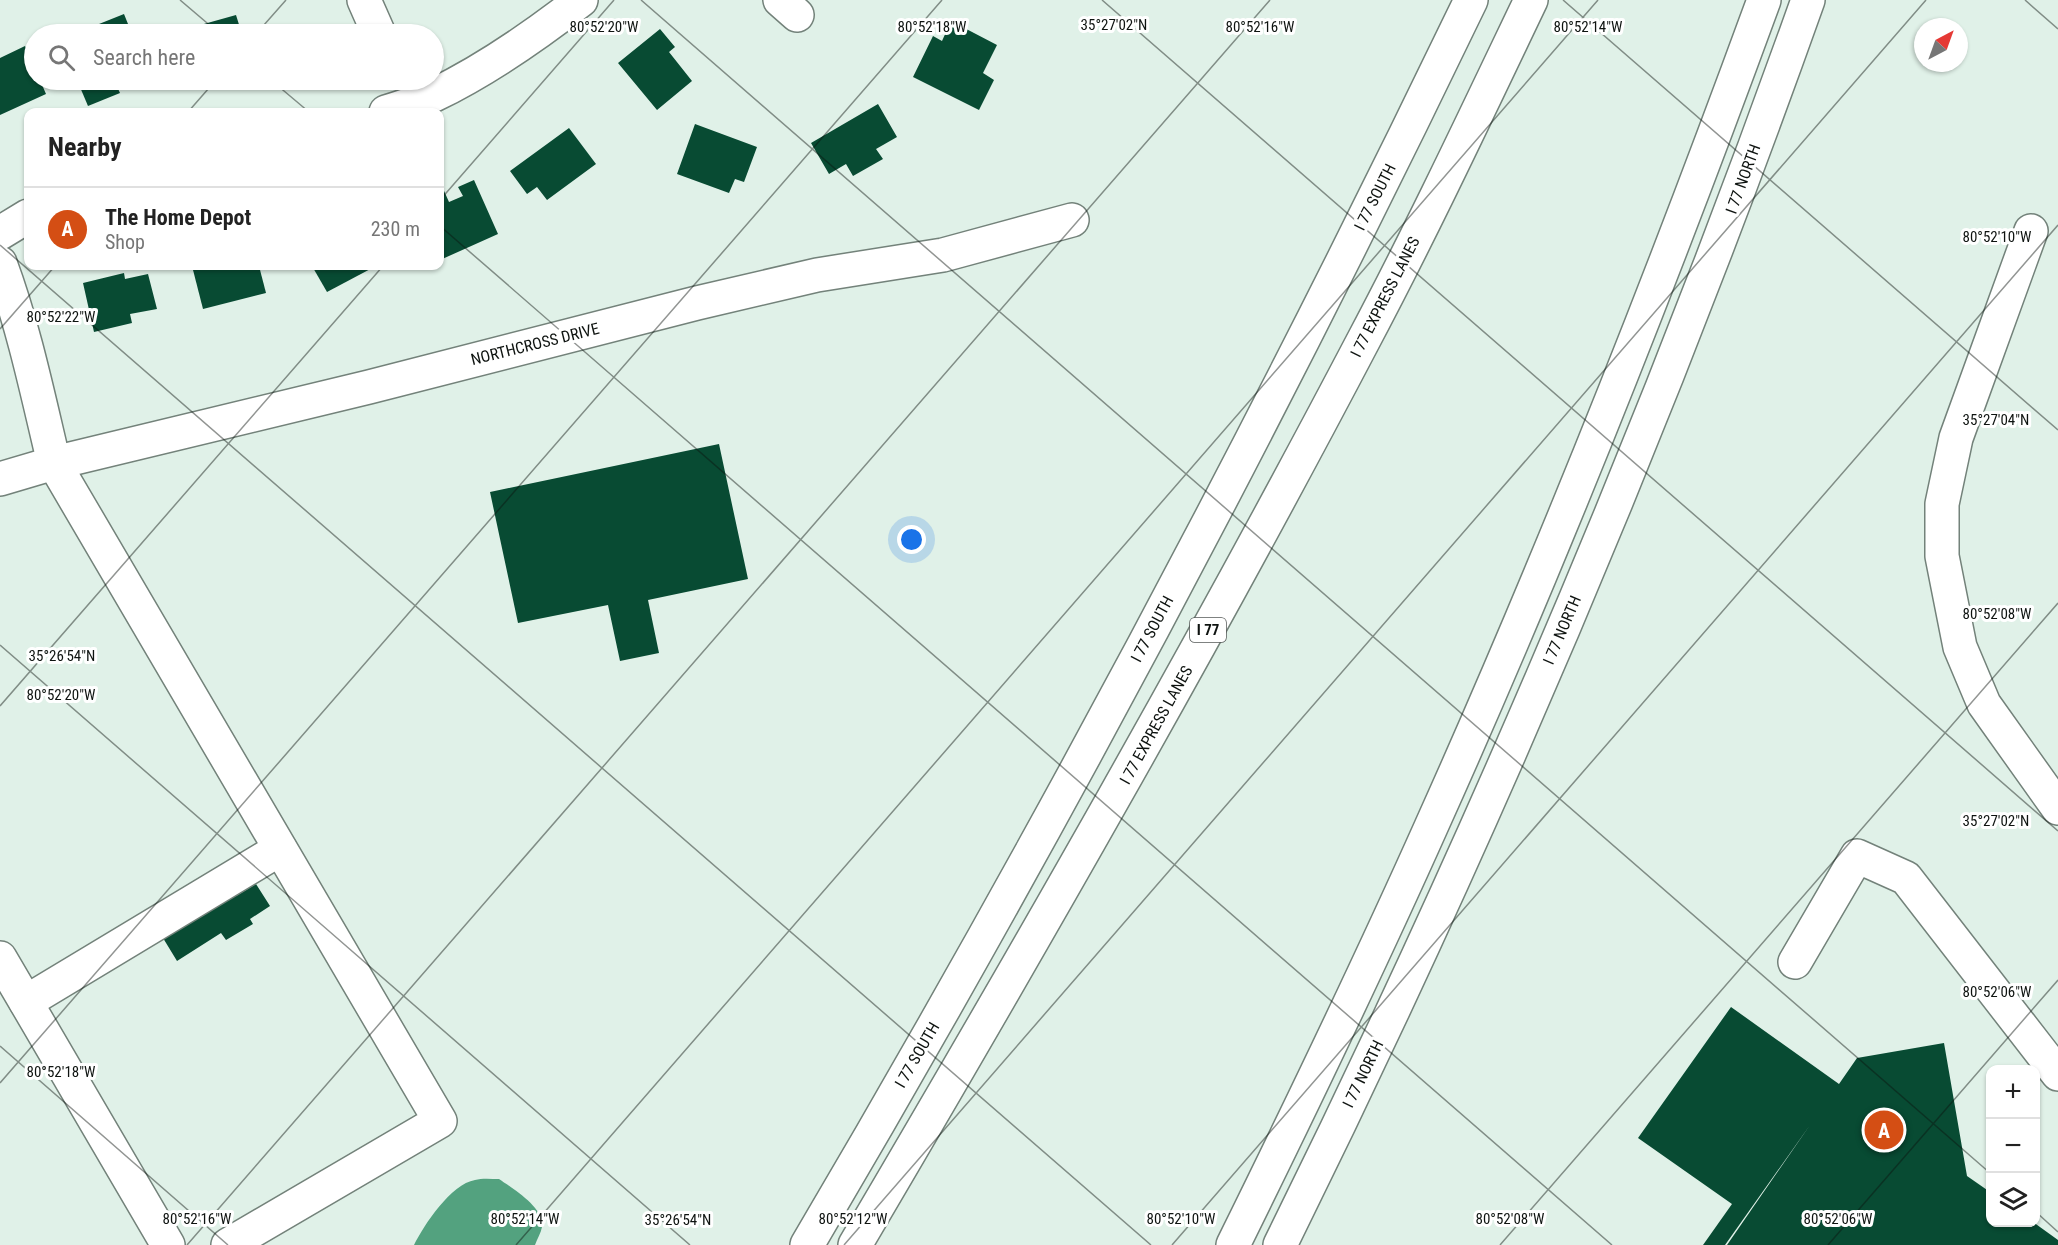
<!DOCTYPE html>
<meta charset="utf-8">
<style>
body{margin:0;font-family:"Roboto Condensed",sans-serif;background:#f2f2f2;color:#222}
.controls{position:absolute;right:18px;bottom:18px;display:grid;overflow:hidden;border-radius:12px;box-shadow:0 2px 4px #0004}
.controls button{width:54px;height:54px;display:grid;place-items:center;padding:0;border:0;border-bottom:2px solid #e0e0e0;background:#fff;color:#222;font:30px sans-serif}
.compass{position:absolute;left:1914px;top:18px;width:54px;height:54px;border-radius:50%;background:#fff;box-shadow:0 2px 4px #0004;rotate:41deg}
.you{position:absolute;left:912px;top:540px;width:21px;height:21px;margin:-15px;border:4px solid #fff;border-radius:50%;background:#1a73e8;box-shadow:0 0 0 9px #1a73e833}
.badge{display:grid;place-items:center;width:39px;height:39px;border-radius:50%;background:#d44e14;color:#fff;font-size:20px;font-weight:700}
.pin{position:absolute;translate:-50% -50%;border:3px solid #fff;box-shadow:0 2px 6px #0006}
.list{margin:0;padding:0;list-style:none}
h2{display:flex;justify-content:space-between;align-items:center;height:78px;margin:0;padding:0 24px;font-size:26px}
h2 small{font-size:20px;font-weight:400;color:#767676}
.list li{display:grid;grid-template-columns:39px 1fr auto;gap:18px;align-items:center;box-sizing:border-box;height:84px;padding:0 24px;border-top:2px solid #e0e0e0}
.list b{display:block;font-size:22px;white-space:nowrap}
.list p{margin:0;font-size:20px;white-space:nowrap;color:#767676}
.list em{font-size:20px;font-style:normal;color:#767676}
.icon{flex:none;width:33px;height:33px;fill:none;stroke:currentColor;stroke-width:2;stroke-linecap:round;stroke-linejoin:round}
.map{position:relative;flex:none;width:2058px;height:1245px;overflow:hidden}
.search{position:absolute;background:#fff;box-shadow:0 2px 4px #0004;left:24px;top:24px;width:420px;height:66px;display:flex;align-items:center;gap:15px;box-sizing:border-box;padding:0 21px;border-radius:33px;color:#767676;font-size:22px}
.panel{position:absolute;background:#fff;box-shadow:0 2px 4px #0004;left:24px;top:108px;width:420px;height:162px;border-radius:12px}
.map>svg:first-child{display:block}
.water{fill:#53a27f}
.building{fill:#084b33}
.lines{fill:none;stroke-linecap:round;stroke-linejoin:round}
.minor-casing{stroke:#73827a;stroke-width:36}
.highway-casing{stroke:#73827a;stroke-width:36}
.minor{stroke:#fff;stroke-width:33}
.highway{stroke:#fff;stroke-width:33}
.ticks{fill:none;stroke:#0e1310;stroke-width:1.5;stroke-opacity:0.45}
.labels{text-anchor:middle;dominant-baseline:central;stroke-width:6;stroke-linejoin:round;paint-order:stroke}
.shield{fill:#fff;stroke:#565a58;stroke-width:1.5}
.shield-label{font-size:15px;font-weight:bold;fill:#0e1310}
.street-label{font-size:16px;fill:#0e1310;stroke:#fff}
.ticks-label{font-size:15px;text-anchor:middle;fill:#0e1310;stroke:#fff;stroke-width:6;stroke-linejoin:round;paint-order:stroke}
</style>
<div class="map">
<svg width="2058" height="1245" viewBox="0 0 2058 1245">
<rect width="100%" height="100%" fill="#e0f1e8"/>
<path class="water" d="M499 1179C512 1188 545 1208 542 1227 541 1233 537 1239 535 1245H414C424 1225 451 1184 475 1180 482 1178 491 1179 499 1179Z"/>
<g class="building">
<polygon points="124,14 132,34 74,34"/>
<polygon points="236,15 242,34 188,34 186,29"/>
<polygon points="951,21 997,45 983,73 994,80 979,110 913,77 933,36 942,41"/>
<polygon points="660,29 675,47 669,52 692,81 657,110 618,63"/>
<polygon points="25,46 34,67 34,80 40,80 46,94 0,115 0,58"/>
<polygon points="77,80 114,80 120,93 88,106"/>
<polygon points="878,104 897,137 876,149 883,159 853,176 846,164 829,174 811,143"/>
<polygon points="695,124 757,147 744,182 735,179 729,193 677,174"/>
<polygon points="569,128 596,164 547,200 537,187 527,194 510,171"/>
<polygon points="474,180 498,234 440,260 440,182 449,202 463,196 458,187"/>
<polygon points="192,266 259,266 266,293 203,309"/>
<polygon points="312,266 376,266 327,292"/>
<polygon points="124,273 125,279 148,274 157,309 130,314 132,323 94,332 83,283"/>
<polygon points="719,444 748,579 648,600 659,653 620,661 608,605 518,623 490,492"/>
<polygon points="256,884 270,906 250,919 253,924 226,940 221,933 177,961 163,938 232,890 236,896"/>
<polygon points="1731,1007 1839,1084 1857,1058 1944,1043 1967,1176 1990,1192 1990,1222 2033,1222 2058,1240 2058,1245 1727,1245 1810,1125 1725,1245 1703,1245 1732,1204 1638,1138"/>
</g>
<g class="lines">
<defs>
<g id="minor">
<polyline points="364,0 379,34"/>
<polyline points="780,0 797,15"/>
<path d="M386 112C402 107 418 102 434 95 486 70 536 35 581 0"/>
<polyline points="2031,231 1956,438 1942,504 1942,556 1960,647 1984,704 2058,808"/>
<polyline points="0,233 28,216"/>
<path d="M0 263C24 328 38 396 54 463L440 1121 228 1245"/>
<polyline points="0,479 54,463 369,387 697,303 817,275 943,255 1072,220"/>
<polyline points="0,958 168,1245"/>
<polyline points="1795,962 1857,856 1906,878 2058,1074"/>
<polyline points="26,1002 280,849"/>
</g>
<g id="highway">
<path d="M807 1245C1046 840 1267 424 1471 0"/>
<path d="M855 1245C1030 948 1201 650 1361 345 1421 232 1476 115 1531 0"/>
<path d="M1233 1245C1301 1107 1368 968 1431 827 1553 556 1662 279 1764 0"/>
<path d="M1280 1245C1480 841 1657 425 1808 0"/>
</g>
</defs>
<use href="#minor" class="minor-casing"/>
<use href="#highway" class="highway-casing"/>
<use href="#minor" class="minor"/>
<use href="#highway" class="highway"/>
</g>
<path class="ticks" d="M180 0 220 34M641 0 1990 1173M1102 0 2058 831M1563 0 2058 430M2025 0 2058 29M256 34 286 0M271 80 309 112M188 112 216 80M440 200 614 0M440 226 1612 1245M0 245 1151 1245M0 329 55 266M0 645 690 1245M0 706 383 266M0 1046 228 1245M0 1083 942 0M2036 1212 2058 1232M187 1245 1270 0M516 1245 1598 0M844 1245 1926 0M1172 1245 2058 225M1500 1245 2058 603M1828 1245 2058 980"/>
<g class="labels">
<rect class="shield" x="1190" y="618" width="36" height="24" rx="4.5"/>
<g class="shield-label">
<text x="1208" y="630">I 77</text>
</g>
<g class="street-label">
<text transform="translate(1743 179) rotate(-70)">I 77 NORTH</text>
<text transform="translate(1375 197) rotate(-63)">I 77 SOUTH</text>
<text transform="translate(1385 297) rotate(-63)">I 77 EXPRESS LANES</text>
<text transform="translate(535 344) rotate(-14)">NORTHCROSS DRIVE</text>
<text transform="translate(1152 629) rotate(-62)">I 77 SOUTH</text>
<text transform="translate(1562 630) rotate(-67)">I 77 NORTH</text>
<text transform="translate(1156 725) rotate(-61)">I 77 EXPRESS LANES</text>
<text transform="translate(917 1055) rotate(-60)">I 77 SOUTH</text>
<text transform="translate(1363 1074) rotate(-64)">I 77 NORTH</text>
</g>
</g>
<g class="ticks-label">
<text x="1114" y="30">35°27'02"N</text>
<text x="604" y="32">80°52'20"W</text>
<text x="932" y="32">80°52'18"W</text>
<text x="1260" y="32">80°52'16"W</text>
<text x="1588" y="32">80°52'14"W</text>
<text x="1997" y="242">80°52'10"W</text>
<text x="61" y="322">80°52'22"W</text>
<text x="1996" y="425">35°27'04"N</text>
<text x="1997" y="619">80°52'08"W</text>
<text x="62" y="661">35°26'54"N</text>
<text x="61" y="700">80°52'20"W</text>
<text x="1996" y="826">35°27'02"N</text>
<text x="1997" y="997">80°52'06"W</text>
<text x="61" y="1077">80°52'18"W</text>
<text x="197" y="1224">80°52'16"W</text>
<text x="525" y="1224">80°52'14"W</text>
<text x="853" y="1224">80°52'12"W</text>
<text x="1181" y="1224">80°52'10"W</text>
<text x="1510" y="1224">80°52'08"W</text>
<text x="1838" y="1224">80°52'06"W</text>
<text x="678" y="1225">35°26'54"N</text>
</g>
</svg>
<div class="controls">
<button>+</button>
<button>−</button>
<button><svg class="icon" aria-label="layers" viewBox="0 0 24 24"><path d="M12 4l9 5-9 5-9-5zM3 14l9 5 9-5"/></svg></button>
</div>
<svg class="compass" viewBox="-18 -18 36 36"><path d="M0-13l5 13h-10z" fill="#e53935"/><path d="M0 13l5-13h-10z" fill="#767676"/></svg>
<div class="you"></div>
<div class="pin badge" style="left:1884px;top:1130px">A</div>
<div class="search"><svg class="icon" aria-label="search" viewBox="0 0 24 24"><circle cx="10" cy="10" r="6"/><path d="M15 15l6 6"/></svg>Search here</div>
<section class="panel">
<h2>Nearby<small></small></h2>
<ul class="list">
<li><span class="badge">A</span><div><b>The Home Depot</b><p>Shop</p></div><em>230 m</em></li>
</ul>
</section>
</div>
